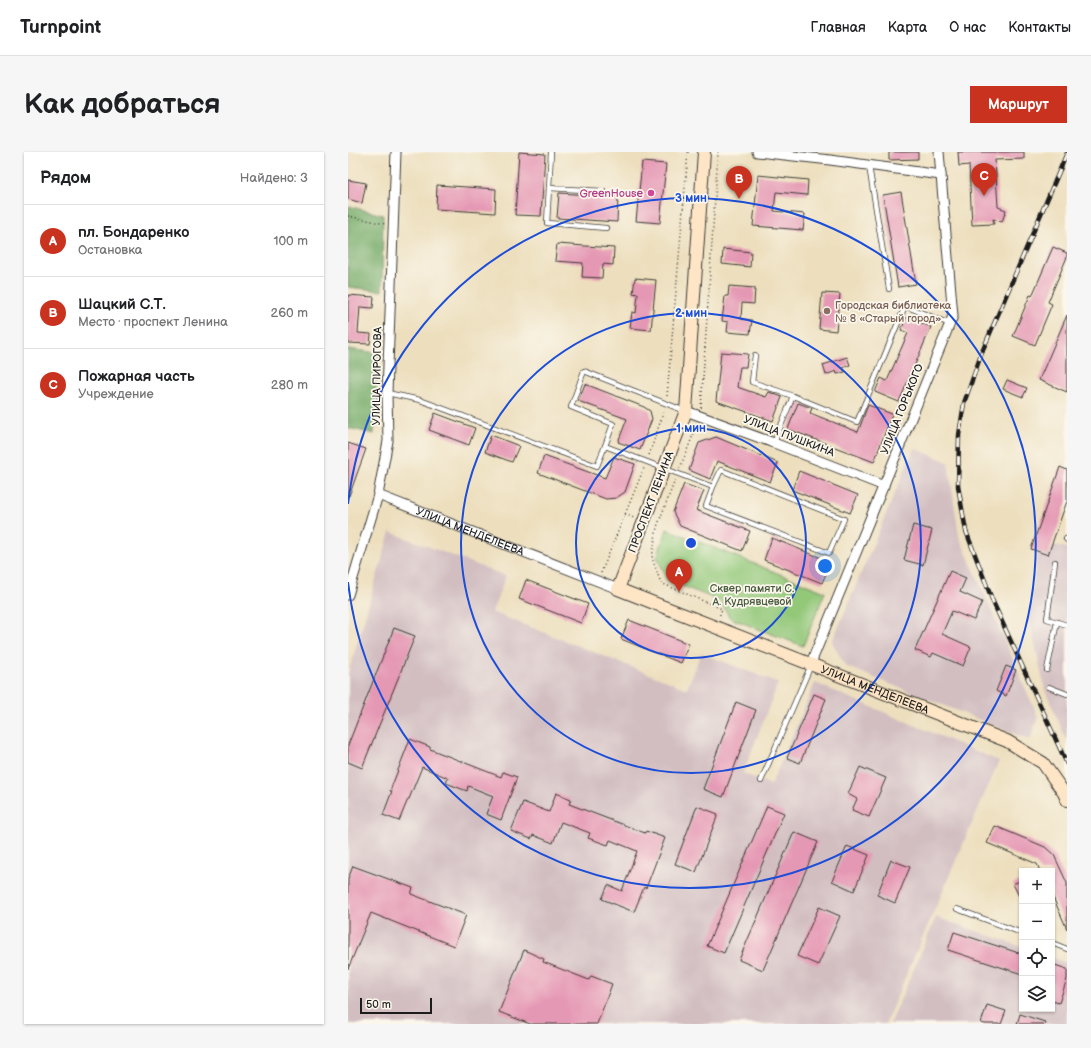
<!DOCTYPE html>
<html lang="ru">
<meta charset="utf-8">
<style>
body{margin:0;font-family:"Balsamiq Sans",sans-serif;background:#f6f6f6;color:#202124}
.controls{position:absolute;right:12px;bottom:12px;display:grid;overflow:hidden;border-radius:0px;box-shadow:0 1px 3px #0004}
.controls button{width:36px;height:36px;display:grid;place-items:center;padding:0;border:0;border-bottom:1px solid #e0e0e0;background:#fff;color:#202124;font:20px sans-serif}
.scale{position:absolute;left:12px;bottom:10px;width:72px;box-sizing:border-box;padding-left:4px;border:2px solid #1c1c1c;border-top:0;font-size:11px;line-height:14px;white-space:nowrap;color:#1c1c1c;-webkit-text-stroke:3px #fbf7ec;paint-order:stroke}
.you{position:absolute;left:477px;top:414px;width:14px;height:14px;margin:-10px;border:3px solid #fff;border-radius:50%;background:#1a73e8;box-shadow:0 0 0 6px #1a73e833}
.badge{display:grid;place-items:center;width:26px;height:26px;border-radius:50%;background:#c8321e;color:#fff;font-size:13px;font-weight:700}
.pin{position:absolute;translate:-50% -33px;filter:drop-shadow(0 1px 2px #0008)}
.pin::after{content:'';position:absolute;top:21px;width:14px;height:12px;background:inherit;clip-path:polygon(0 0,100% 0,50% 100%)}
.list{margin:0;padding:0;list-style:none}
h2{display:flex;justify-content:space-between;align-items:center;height:52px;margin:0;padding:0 16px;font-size:17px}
h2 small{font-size:13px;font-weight:400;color:#757577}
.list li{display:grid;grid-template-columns:26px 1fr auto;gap:12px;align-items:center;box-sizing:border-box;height:72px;padding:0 16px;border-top:1px solid #e0e0e0}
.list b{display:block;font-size:15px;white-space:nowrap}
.list p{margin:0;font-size:13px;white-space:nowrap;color:#757577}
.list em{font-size:13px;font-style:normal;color:#757577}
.icon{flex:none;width:22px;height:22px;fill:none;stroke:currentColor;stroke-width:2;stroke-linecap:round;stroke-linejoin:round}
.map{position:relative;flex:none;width:719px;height:872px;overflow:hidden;border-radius:0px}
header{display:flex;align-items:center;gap:24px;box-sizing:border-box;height:56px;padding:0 20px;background:#fff;border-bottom:1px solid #e0e0e0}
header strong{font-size:19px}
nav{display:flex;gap:22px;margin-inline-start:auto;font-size:14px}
.intro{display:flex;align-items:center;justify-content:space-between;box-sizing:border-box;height:96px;padding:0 24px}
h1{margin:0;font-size:28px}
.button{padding:10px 18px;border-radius:0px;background:#c8321e;color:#fff;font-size:14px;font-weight:700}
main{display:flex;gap:24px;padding:0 24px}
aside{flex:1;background:#fff;border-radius:0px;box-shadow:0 1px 3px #0004}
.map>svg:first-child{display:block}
.industrial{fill:#d2bec1}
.green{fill:#93c879;stroke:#58724a}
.forest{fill:#76ac69;stroke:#496442}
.building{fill:#e598b4}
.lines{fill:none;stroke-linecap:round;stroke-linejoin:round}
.service-casing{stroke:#3b3934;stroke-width:6}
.minor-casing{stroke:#3b3934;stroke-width:11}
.secondary-casing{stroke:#3b3934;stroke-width:14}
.path{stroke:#3b3934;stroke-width:1.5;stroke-dasharray:1 3;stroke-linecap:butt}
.service{stroke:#fff;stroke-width:4.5}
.minor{stroke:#fff;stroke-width:9}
.secondary{stroke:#fde5c5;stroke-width:12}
.rail-casing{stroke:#1c1c1c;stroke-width:4.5}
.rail{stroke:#fbf7ec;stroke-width:3;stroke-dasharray:9;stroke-linecap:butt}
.ring{fill:none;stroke:#1d4ed8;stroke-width:2}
.hotel-dot{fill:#d1479c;stroke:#fbf7ec;stroke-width:1.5}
.education-dot{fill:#8d6e63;stroke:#fbf7ec;stroke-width:1.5}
.labels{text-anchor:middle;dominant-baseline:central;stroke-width:3.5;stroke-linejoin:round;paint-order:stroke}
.hotel-label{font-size:11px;fill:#b23c85;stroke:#fbf7ec;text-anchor:end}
.education-label{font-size:11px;fill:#785e54;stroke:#fbf7ec;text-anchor:start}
.street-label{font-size:11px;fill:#1c1c1c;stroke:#fbf7ec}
.park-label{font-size:11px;fill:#46583d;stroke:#fbf7ec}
.centre{fill:#1d4ed8;stroke:#fbf7ec;stroke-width:2}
.ring-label{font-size:12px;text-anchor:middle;font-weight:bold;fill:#1d4ed8;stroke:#fbf7ec;stroke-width:3.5;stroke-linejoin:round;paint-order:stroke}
</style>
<header>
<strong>Turnpoint</strong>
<nav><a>Главная</a><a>Карта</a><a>О нас</a><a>Контакты</a></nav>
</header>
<div class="intro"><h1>Как добраться</h1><a class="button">Маршрут</a></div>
<main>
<aside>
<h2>Рядом<small>Найдено: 3</small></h2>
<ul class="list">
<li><span class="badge">A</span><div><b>пл. Бондаренко</b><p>Остановка</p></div><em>100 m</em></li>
<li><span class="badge">B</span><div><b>Шацкий С.Т.</b><p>Место · проспект Ленина</p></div><em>260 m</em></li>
<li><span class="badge">C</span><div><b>Пожарная часть</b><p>Учреждение</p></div><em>280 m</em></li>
</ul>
</aside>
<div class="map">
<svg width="719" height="872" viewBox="0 0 719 872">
<rect width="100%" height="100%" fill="#fbf7ec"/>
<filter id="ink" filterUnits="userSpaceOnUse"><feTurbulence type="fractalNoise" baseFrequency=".025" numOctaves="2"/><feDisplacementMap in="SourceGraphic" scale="8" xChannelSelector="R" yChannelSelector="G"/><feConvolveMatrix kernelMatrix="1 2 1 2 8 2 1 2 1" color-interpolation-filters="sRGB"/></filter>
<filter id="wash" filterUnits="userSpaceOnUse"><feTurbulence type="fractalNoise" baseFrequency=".012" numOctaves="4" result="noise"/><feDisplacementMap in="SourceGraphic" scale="16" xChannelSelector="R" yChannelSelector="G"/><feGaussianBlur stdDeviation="0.9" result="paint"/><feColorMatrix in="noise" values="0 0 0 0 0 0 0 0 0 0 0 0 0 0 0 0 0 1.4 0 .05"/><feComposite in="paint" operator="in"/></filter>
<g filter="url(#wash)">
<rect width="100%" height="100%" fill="#eddfbe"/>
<g class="industrial">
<polygon points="566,296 600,310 611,384 690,565 682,588 497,514 484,490"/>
<polygon points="42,380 158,424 144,460 339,537 353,501 430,531 395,621 423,633 467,531 651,609 537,872 0,872 0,522"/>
<polygon points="706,393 719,396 719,589 697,538 681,466 689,399 701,402"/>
<polygon points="588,765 674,795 674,857 704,857 704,806 719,811 719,872 542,872"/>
</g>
<polygon class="green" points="319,377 477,440 455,494 382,466 372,449 319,428 309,405"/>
<g class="forest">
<polygon points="0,54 35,63 34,139 0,135"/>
<polygon points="0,197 30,201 26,282 0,276"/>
</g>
<g id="blocks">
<g class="building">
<polygon points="171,0 197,2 193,64 167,63"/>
<polygon points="541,0 570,0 570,7 541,8"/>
<polygon points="610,0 676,0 676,7 647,8 650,55 658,58 654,70 645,67 646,72 624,73 621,13 611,14"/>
<polygon points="294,10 318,12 312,71 288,69"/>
<polygon points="410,23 460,28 459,43 428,40 426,59 457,62 455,78 405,74"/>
<polygon points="0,28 18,31 14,51 0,47"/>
<polygon points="89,33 148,37 147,61 88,57"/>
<polygon points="553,40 568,132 550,135 535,43"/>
<polygon points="211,41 270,45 269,70 209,66"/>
<polygon points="209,92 266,96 265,113 255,112 254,126 234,125 235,111 207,109"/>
<polygon points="705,95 719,101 719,105 700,150 704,152 687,193 665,184 682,143 684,144"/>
<polygon points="375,97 403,100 402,115 374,112"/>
<polygon points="287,126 308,128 303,178 282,176 284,160 288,161 290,142 285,141"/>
<polygon points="381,134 407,136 406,152 394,151 393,167 404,168 402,182 379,180 380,170 374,169 377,144 380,144"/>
<polygon points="474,141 492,142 488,179 471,177"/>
<polygon points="0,143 26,145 25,156 12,155 10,181 23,182 22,192 0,191"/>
<polygon points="719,163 719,240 691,228"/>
<polygon points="559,165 583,175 551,250 527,240 533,226 539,229 560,181 553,178"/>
<polygon points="373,200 400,202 398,215 392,215 389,235 418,245 421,240 434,245 425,269 368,249"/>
<polygon points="499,205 502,213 495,216 497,220 489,222 488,219 478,223 475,213"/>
<polygon points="659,228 679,236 675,245 655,237"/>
<polygon points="237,232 296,255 302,259 304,267 292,298 270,290 279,267 230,249"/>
<polygon points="450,251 464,256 462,261 510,280 520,253 544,262 526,310 440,277"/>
<polygon points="87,261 127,276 121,293 81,278"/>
<polygon points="143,283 171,294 164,310 137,300"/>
<polygon points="368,285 430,311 422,330 369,309 362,327 341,318 351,291"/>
<polygon points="0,291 18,297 1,344 0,344"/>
<polygon points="196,304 257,326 266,305 287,312 277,340 268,346 258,347 190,321"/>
<polygon points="712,315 719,318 719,349 700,403 683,397"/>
<polygon points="451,319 510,343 502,361 444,338"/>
<polygon points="336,332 356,339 348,358 402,379 394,399 332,374 325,360"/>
<polygon points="565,373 584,378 575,413 556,408"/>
<polygon points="424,386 483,410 474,431 416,408"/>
<polygon points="602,419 618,426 612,440 634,450 626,468 604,459 594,482 623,495 615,514 585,501 583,505 567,498"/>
<polygon points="178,428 240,452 233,471 171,447"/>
<polygon points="281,468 341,492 333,511 273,487"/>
<polygon points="46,476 67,484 14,616 0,610 0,593"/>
<polygon points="658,514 668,518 658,544 648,539"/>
<polygon points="466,542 478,547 452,611 439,606"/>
<polygon points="388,550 408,558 375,645 355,637"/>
<polygon points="62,587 82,595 82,597 153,625 155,620 169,625 153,668 138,662 145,644 120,634 119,639 98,631 100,626 74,615 61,647 60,647 51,669 35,663 44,639 42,639"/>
<polygon points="512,615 538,626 521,665 504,658 509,647 500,642"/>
<polygon points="208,641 223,647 221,652 297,681 298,679 317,686 298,736 296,735 286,760 254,747 260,733 274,739 289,699 262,688 260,693 240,686 242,681 213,670 205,691 185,683 183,687 163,679 175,650 201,660"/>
<polygon points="349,654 370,662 348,720 327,712"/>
<polygon points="419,654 436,661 376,801 359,794"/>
<polygon points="647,674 697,695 706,703 719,731 719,777 704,743 704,719 692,719 689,712 639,691"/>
<polygon points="446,680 470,690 415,818 391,808"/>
<polygon points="499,694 521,703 506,739 484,729"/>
<polygon points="543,708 562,715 547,751 529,743"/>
<polygon points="5,714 65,736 63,742 118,763 106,794 23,761 0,817 0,727"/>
<polygon points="674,728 674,750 665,732"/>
<polygon points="471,755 492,764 470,813 449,804"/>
<polygon points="606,780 674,802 674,822 600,798"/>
<polygon points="176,798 196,807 195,810 241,828 243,824 264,832 249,872 182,872 151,860"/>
<polygon points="704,812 719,817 719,827 711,851 704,849"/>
<polygon points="639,853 658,859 653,872 637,872 633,871"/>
<polygon points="672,862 697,870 696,872 669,872"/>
</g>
</g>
</g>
<g filter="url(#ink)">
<use href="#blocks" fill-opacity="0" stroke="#3b3934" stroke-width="1"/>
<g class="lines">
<defs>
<g id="service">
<polyline points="203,0 199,71 258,76"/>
<polyline points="521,14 541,137"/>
<polyline points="201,36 255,39"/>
<polyline points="407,203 404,230 445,244 426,291"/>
<polyline points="39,241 72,248 249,314 257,294 365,335 358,354 481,401 496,367 373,318 365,335"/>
<polyline points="445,244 509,270 557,154 602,172"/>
<polyline points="257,294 265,272 223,255 236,219 337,259"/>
<polyline points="718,387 719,388"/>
<polyline points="707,410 699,467 709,470"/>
<polyline points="699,518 709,470 719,473"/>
<polyline points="701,535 719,542"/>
<polyline points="413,629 463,513"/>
<polyline points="609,757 674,781"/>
<polyline points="704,791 719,797"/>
</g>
<g id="minor">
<polyline points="409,0 482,8 593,23"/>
<polyline points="338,259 426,291 536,334"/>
<path id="s1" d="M30 343 270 437"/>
<polyline points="0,443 30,343 40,289 39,241 48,0"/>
<polyline points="463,511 605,164 591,0"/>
</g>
<g id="secondary">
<path id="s2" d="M356 0 338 259 270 437 659 589 695 611 716 641 719 648"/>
</g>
</defs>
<use href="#service" class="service-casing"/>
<use href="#minor" class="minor-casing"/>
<use href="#secondary" class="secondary-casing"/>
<g class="path">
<polyline points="0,64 37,72"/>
<polyline points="319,244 340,0"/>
<polyline points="353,256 370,0"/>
<polyline points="301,303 316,259"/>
<polyline points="332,316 349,273"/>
<polyline points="327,328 309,375 304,406 313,431 374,457 371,465"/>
<polyline points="277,362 286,366"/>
<polyline points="253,421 296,316"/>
</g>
<use href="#service" class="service"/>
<use href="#minor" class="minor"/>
<use href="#secondary" class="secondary"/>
<defs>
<polyline id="rail" points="719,1 634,200 616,251 611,283 610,334 618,379 645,450 719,612"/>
</defs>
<use href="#rail" class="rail-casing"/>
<use href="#rail" class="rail"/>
</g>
</g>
<g class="ring">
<circle cx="343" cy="391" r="115"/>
<circle cx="343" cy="391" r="230"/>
<path d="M0 352A345 345 0 1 1 0 430"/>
</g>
<circle class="hotel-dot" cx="303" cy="41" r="4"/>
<circle class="education-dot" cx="479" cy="159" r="4"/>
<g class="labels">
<g class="hotel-label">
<text x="295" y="41">GreenHouse</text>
</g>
<g class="education-label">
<text x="487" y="153">Городская библиотека<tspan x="487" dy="13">№ 8 «Старый город»</tspan></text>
</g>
<g class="street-label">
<text transform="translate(29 224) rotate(-89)">УЛИЦА ПИРОГОВА</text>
<text transform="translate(554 257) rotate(-68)">УЛИЦА ГОРЬКОГО</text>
<text transform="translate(441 284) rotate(21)">УЛИЦА ПУШКИНА</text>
<text transform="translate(303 350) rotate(-69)">ПРОСПЕКТ ЛЕНИНА</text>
<text stroke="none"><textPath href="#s1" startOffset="99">УЛИЦА МЕНДЕЛЕЕВА</textPath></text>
<text stroke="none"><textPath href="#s2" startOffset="726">УЛИЦА МЕНДЕЛЕЕВА</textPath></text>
</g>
<g class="park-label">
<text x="404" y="436">Сквер памяти С.<tspan x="404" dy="13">А. Кудрявцевой</tspan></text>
</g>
</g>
<circle cx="343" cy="391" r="6" class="centre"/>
<g class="ring-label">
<text x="343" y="50">3 мин</text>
<text x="343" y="165">2 мин</text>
<text x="343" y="280">1 мин</text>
</g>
</svg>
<div class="controls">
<button>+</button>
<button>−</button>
<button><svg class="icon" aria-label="locate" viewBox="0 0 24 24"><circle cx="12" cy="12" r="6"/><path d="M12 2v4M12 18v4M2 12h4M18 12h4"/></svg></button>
<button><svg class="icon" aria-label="layers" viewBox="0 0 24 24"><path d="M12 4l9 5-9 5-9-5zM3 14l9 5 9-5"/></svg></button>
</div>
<div class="scale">50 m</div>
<div class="you"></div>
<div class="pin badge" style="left:331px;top:440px">A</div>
<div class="pin badge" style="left:391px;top:47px">B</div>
<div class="pin badge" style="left:636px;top:44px">C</div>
</div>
</main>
